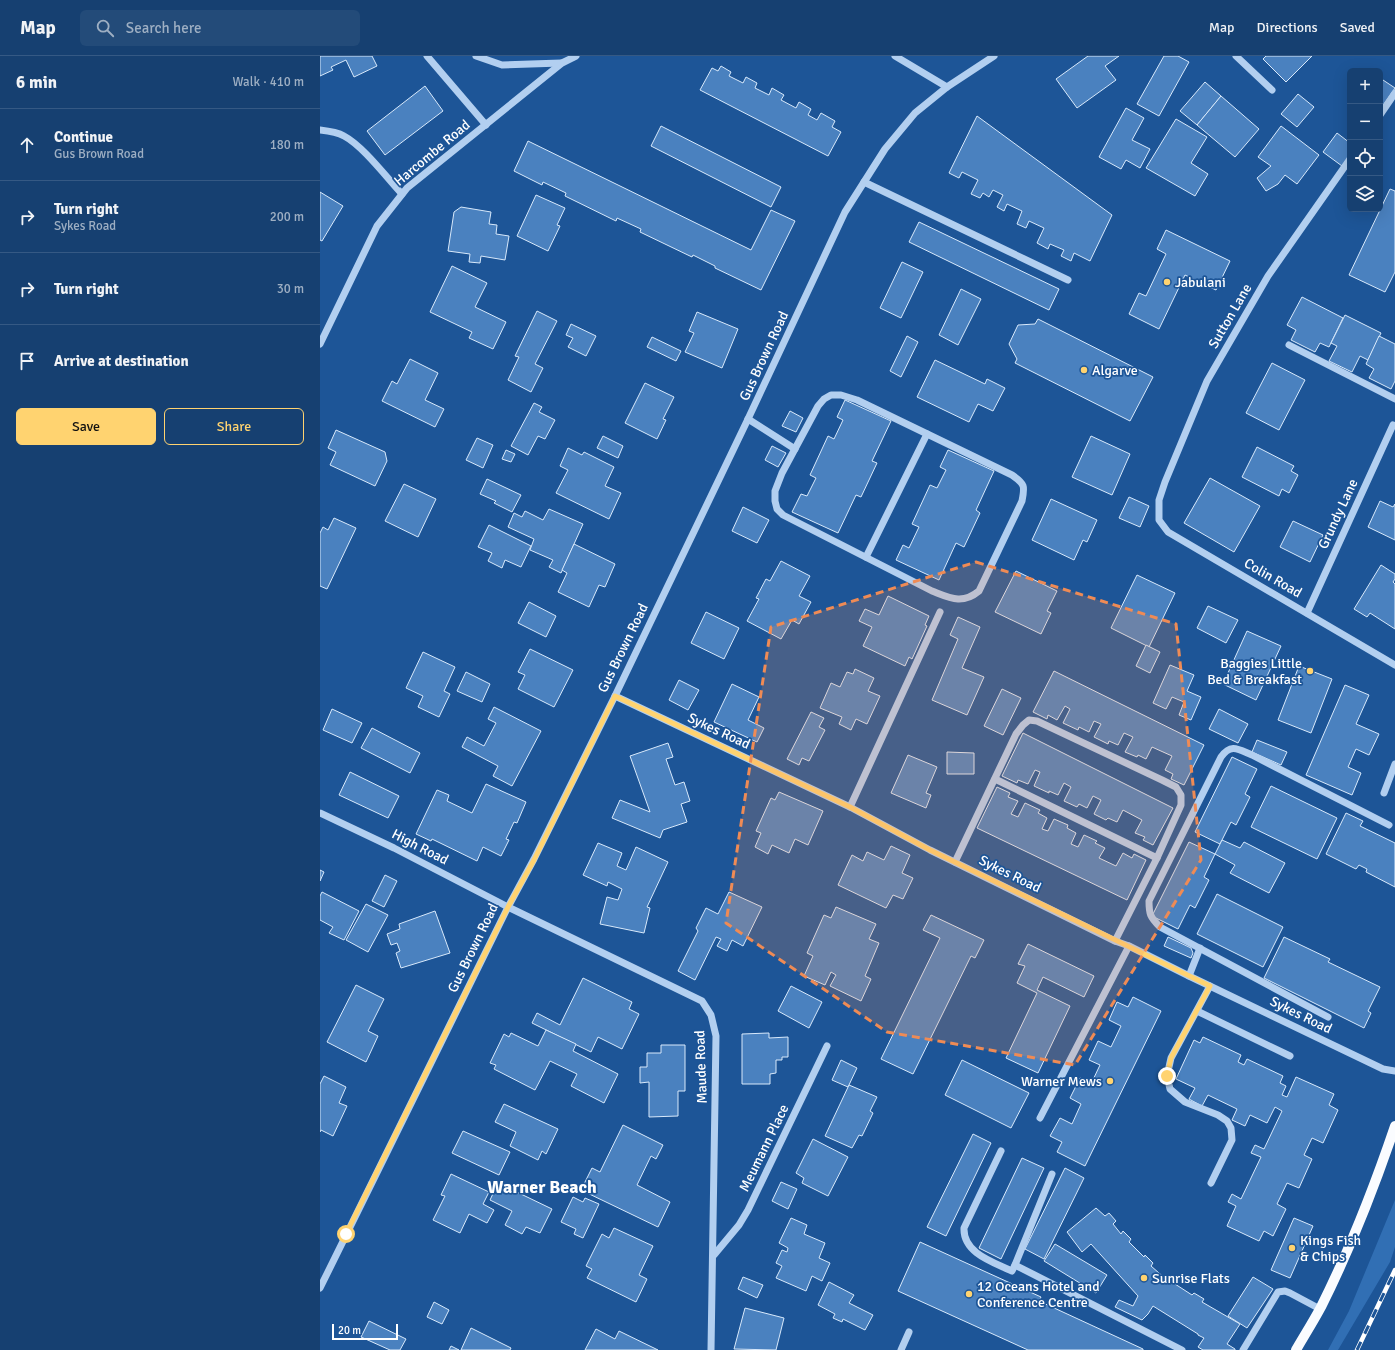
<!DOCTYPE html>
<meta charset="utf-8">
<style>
body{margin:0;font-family:Signika,sans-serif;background:#234b79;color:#f1f3f6}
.controls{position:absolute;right:12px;top:12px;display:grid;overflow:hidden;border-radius:6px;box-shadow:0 4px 16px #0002}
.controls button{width:36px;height:36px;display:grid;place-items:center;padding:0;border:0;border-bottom:1px solid #355984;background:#164071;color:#f1f3f6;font:20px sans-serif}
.scale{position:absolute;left:12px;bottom:10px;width:66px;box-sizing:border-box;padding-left:4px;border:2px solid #fff;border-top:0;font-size:11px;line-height:14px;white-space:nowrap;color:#fff;-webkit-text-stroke:3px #1d5597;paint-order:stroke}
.stop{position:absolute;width:12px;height:12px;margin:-9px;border:3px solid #ffd370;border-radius:50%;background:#fff}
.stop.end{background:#ffd370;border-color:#fff;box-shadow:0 1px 4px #0008}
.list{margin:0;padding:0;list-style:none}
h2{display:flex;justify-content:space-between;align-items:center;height:52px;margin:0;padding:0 16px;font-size:17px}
h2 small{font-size:13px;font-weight:400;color:#9eafc3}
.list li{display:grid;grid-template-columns:26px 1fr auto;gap:12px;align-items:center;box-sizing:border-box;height:72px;padding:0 16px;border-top:1px solid #355984}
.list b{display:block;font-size:15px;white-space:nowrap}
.list p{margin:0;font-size:13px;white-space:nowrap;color:#9eafc3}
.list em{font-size:13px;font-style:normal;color:#9eafc3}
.actions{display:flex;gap:8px;padding:12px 16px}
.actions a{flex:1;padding:9px 0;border:1px solid #ffd370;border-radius:6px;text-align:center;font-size:14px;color:#ffd370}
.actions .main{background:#ffd370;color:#111}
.icon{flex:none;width:22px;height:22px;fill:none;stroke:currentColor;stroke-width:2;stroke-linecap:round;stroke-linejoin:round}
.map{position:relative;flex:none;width:1075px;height:1294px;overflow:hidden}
header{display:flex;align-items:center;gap:24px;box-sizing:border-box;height:56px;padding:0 20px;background:#164071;border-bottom:1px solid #355984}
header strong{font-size:19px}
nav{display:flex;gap:22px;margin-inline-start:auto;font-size:14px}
.search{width:280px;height:36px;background:#234b79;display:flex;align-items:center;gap:10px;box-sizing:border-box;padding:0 14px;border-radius:6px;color:#9eafc3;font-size:15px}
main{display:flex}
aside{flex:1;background:#164071}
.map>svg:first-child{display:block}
.green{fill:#316fb4}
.building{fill:#4a81bf;stroke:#d8e9fb}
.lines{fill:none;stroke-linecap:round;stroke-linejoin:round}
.minor{stroke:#b2cff0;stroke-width:7}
.major{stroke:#fafcff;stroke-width:10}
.rail-casing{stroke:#fff;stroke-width:4.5}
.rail{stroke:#1d5597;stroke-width:3;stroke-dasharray:9;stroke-linecap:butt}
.route{stroke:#ffd370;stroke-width:5}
.marked{fill:#ef8b55;fill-opacity:0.2;stroke:#ef8b55;stroke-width:3;stroke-dasharray:8 5;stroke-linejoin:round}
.poi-dot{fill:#ffd370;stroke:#1d5597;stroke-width:1.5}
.labels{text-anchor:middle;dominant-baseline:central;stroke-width:3.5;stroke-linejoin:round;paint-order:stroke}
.street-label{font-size:14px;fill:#fff;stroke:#1d5597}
.poi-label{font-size:14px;fill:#fff;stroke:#1d5597;text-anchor:start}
.district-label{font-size:18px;font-weight:bold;fill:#fff;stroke:#1d5597}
</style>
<header>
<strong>Map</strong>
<div class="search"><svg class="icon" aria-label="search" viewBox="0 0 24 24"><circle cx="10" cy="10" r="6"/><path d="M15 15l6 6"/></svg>Search here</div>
<nav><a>Map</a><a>Directions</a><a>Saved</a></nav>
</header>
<main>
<aside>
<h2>6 min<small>Walk · 410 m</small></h2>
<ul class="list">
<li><svg class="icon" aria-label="ahead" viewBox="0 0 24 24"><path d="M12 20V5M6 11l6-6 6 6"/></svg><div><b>Continue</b><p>Gus Brown Road</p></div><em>180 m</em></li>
<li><svg class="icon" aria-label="right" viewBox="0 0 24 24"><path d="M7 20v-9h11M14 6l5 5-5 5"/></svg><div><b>Turn right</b><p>Sykes Road</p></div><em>200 m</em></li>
<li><svg class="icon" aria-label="right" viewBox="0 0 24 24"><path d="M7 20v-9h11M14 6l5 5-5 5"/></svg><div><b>Turn right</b></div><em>30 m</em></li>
<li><svg class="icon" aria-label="arrive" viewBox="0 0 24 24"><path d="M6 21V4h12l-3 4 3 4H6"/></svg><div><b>Arrive at destination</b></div></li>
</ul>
<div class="actions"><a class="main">Save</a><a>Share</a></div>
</aside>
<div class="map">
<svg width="1075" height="1294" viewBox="0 0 1075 1294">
<rect width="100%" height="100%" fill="#1d5597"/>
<polygon class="green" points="1075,1144 1075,1191 1070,1206 1018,1294 1008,1294 1029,1255"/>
<g class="building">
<polygon points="0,0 52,0 57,10 34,21 26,4 11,11 13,14 0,20"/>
<polygon points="768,0 799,0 785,10 796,24 757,52 736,23"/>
<polygon points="844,0 858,0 869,6 839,60 817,48"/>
<polygon points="946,0 992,0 966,26 943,3"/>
<polygon points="401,10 411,16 409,20 423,27 426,21 437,27 435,32 449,39 452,32 464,39 461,44 476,52 479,46 491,53 488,59 497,64 501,57 515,65 512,71 521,76 508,100 380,34 392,12 398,15"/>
<polygon points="1060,22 1075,32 1060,54"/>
<polygon points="885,26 901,40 877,69 860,55"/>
<polygon points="105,30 123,55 65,99 47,75"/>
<polygon points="978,38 994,51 977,71 961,58"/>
<polygon points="901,40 939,73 915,101 877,69"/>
<polygon points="806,52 824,62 812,84 830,93 820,112 806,104 801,113 779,101"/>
<polygon points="657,60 792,159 770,205 754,197 751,205 741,200 744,194 730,188 728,193 717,187 724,172 709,165 706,172 697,168 702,155 687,148 684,155 677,151 683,139 673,134 669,141 663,137 660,142 651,138 658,124 642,116 639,122 629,117"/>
<polygon points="856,63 887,81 871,107 888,118 875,140 826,112"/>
<polygon points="341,70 461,131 451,151 331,90"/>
<polygon points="961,70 999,99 977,128 965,119 958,128 946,135 937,122 951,110 938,101"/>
<polygon points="1017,77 1030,87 1030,99 1022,110 1003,96"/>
<polygon points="208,85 431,194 451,154 475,165 441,234 395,212 395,210 373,199 372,201 320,176 321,173 297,162 296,165 245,140 246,137 223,126 222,129 194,115"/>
<polygon points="1070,133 1075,135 1075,216 1065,236 1029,219"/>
<polygon points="0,136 23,150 2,185 0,184"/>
<polygon points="216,139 245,152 237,169 240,170 228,195 197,180"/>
<polygon points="141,151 171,156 169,168 177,169 176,178 189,180 185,204 161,200 160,207 149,206 150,198 128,195 134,156"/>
<polygon points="599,166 739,233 729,254 589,186"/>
<polygon points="846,174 910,205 896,234 865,219 839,273 809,258 819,237 826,240 846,198 837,193"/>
<polygon points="582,206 603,216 581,262 560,252"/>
<polygon points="132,210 167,227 155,251 186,266 173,293 149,282 152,276 110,256"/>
<polygon points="641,233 661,243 638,289 619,279"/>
<polygon points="982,241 1023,262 1009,291 1000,287 995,296 971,284 976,274 967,269"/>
<polygon points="217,255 237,265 215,308 223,312 211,336 188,324 199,301 195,300"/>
<polygon points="377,256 418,273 402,312 365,296 374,277 369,275"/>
<polygon points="1025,259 1061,277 1048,304 1040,300 1032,316 1009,305 1017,290 1011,287"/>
<polygon points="718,263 833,321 810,365 695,307 697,303 689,288 698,269 715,268"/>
<polygon points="251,268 276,280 266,300 248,291 253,282 246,279"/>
<polygon points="587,280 598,286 581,321 570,315"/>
<polygon points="1059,280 1075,288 1075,325 1071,333 1049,322 1054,313 1046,308"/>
<polygon points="332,281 361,295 356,305 327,291"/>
<polygon points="90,303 118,317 105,344 124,353 115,371 62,345 72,325 77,328"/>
<polygon points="615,304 665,328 667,323 685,332 673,355 658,348 649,366 597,341"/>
<polygon points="952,307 985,324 959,374 926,357"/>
<polygon points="325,327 354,341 343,363 346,364 337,383 305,367"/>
<polygon points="525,344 571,365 552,405 557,407 541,441 536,439 518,477 472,456 481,438 487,440 496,422 490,419 508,380 514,383 523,364 517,361"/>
<polygon points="214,347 222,351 219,356 235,364 225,383 218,380 208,399 191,390"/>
<polygon points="470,355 483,362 476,376 462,370"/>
<polygon points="16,374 65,396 67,405 55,430 10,409 16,396 8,392"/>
<polygon points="283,380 303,390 298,402 277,392"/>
<polygon points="771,380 810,398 792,439 752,421"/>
<polygon points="157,382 173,389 163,412 146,404"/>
<polygon points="452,390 466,397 458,411 445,404"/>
<polygon points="937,391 974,410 971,415 978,419 969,437 962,433 959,440 922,421"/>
<polygon points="248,392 262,399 264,396 294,411 285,430 301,437 289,463 236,437 248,414 240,410"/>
<polygon points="186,394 195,398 191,406 182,403"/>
<polygon points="628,394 674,415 656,454 660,457 644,491 636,487 619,524 576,504 583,489 589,492 599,471 592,468 610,429 617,432 626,414 620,411"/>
<polygon points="890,422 940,450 914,496 864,467"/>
<polygon points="167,423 201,439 192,456 174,447 176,445 160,438"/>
<polygon points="84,428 116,443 98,481 65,465"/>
<polygon points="809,441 829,450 820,471 799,462"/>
<polygon points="731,443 777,464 767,486 763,484 754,504 712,484"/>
<polygon points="1060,445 1073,451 1075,448 1075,484 1048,471"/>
<polygon points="423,451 449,464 437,487 412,475"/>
<polygon points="229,453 263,468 241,517 229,511 233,504 210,494 214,483 188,471 194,457 202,461 205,455 223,464"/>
<polygon points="14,462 36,472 7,533 0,530 0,477 3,471 8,474"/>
<polygon points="973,465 1003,479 990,506 960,491"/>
<polygon points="169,469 211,490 201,511 185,504 182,512 168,505 172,497 158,491"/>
<polygon points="254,488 295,508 285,531 279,529 269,551 238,536 247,517 242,514"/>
<polygon points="461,505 490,520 479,540 491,546 479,568 472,564 461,583 427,565 439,543 436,542 446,523 450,525"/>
<polygon points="1061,509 1075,518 1075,523 1073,526 1075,528 1075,573 1050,557 1047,561 1034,553"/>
<polygon points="696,515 737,535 727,555 731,557 721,578 675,556"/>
<polygon points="817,519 855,537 829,591 791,572"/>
<polygon points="568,540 609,560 605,569 607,570 592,603 589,601 585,610 543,590 552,571 539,565 545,553 559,559"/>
<polygon points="209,546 236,560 226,581 198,567"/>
<polygon points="888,550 918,564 906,587 877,572"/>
<polygon points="386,556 419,572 404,603 371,587"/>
<polygon points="638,561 660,571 642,612 664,621 647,659 612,644 638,583 630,579"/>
<polygon points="927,575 961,590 936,644 903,628"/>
<polygon points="826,589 840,596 830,617 816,610"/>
<polygon points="210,593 253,614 234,651 198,633 205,619 198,616"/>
<polygon points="103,596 135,611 124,635 130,638 119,661 98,651 103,640 86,632"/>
<polygon points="850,609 874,619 867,635 881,641 871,664 859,659 864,646 852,641 846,653 833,647"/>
<polygon points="979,610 1012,623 991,677 958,664"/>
<polygon points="535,613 554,622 548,635 560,640 547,668 536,663 531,674 519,668 522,661 500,652 511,627 520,631 527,616 533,618"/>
<polygon points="734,615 884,689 864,729 851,723 853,718 845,714 852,700 832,691 826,703 818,699 817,701 805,696 813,681 804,677 798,689 789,685 788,688 774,681 781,668 774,665 769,676 759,671 758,674 743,667 750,653 745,650 737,664 728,659 727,663 713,656"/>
<polygon points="146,616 170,628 162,646 137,635"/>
<polygon points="359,624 379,634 368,654 349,644"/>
<polygon points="412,628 439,641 428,664 444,672 437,686 394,666"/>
<polygon points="1025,629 1049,639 1036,668 1059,678 1049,699 1036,693 1028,711 1041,717 1032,739 986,719"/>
<polygon points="682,633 701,642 683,679 664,670"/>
<polygon points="174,651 221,675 192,730 173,720 178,710 142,691 147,681 164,690 176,667 168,663"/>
<polygon points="12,653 42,667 32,687 3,674"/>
<polygon points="899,653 928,668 918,687 889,673"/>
<polygon points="491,656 504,662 499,671 505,674 489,705 482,702 479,709 467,703"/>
<polygon points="52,672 100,697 90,717 41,692"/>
<polygon points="703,677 853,752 833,789 823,784 825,781 815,777 822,764 803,754 797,766 788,762 786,764 774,758 781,744 773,740 767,752 759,748 757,751 744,745 751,731 744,727 738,739 729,735 729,737 714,730 720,716 715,714 708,728 698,724 697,727 682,720"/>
<polygon points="937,684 967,696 961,709 932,696"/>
<polygon points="348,687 353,701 346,703 355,729 364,726 370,745 361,748 367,766 343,774 340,782 292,762 300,744 330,756 310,700"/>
<polygon points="627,696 654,697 654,718 627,718"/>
<polygon points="588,699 617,711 606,737 611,739 606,752 571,737"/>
<polygon points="912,701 937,713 925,738 930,741 916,769 911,766 900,788 875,776"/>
<polygon points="30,716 79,740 68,762 19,739"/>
<polygon points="166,728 206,746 197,767 194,766 186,783 189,784 181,800 163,791 157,805 112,783 111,785 96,778 117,734 129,739 127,745 152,757"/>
<polygon points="951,730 1017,762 997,803 931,771"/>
<polygon points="677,731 690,737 688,741 698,745 691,758 698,761 705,747 720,754 718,757 727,762 722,773 728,775 734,763 748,769 747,772 756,777 751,788 758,791 764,779 777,785 775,787 785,792 779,802 796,810 803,797 812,802 814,798 826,804 807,844 657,772"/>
<polygon points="459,736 503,755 488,789 475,783 469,797 452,789 448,798 435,791 441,777 436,775 451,742 455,744"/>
<polygon points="1026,757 1043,765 1040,770 1075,787 1075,831 1046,816 1047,813 1039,809 1036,813 1006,798"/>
<polygon points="902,784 920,792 924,786 965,807 949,837 910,817 915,809 895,798"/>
<polygon points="869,786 895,798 884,821 889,824 875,852 870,849 858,873 832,860"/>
<polygon points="278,787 302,797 297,810 306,814 316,791 348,806 327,851 330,852 324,877 280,868 287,841 298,844 302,833 288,826 287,830 263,819"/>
<polygon points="571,790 590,799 582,817 593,822 583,843 573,839 566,852 518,829 532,799 543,805 547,796 564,804"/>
<polygon points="0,814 4,816 0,825"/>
<polygon points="65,819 77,825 64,851 52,845"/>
<polygon points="2,836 39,855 24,884 9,877 13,871 0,864 0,840"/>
<polygon points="409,836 442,851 423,890 412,884 407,895 397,890 401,883 396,881 375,924 358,915 378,875 376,872 386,852 398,858"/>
<polygon points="897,838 963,871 943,911 877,878"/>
<polygon points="46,848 68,859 48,896 26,884"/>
<polygon points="516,851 556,868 549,883 559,887 545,920 551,923 541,945 510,930 516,919 511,916 505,929 484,920 493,900 487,897 504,859 511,862"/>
<polygon points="115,855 130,897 81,912 76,897 80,895 77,887 71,889 67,878 80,873 79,868"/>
<polygon points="611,859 664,884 655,902 651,900 593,1018 561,1003 620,882 603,874"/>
<polygon points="848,881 871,892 873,897 871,902 844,890"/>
<polygon points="964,881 1010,903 1008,906 1060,931 1048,955 1051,957 1044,972 944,922"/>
<polygon points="708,888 774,920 764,941 723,921 717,934 750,950 718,1017 686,1002 717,937 697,927 705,910 698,908"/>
<polygon points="263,922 312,946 309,953 319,958 302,993 278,981 271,996 212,967 217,957 240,969"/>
<polygon points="36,929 64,943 48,975 58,980 46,1006 7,986"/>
<polygon points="471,930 502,946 489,972 458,955"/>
<polygon points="813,941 841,955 765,1110 737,1096 742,1086 730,1080 740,1062 752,1068 761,1048 750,1042 760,1022 771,1028 780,1009 769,1004 778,985 791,991 801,970 789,964 797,946 808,951"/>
<polygon points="226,974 256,988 253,995 298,1018 284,1047 251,1030 257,1018 230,1005 215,1034 174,1013 176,1009 170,1007 184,978 189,981 191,977 218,990"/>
<polygon points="449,977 449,982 468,981 468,1001 462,1001 462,1004 456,1004 456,1017 450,1018 450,1028 422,1028 422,978"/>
<polygon points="883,981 921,999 918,1006 924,1009 927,1003 963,1020 960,1027 966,1030 962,1039 967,1041 976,1021 1014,1038 1009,1049 1018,1054 1003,1087 992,1082 984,1099 992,1103 979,1132 967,1127 957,1148 966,1153 953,1180 944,1175 939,1185 907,1170 916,1150 908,1146 912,1138 921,1143 941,1101 931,1097 935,1089 944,1093 962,1055 955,1051 947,1067 930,1059 925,1070 912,1064 917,1053 888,1039 882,1050 869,1043 875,1032 856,1023 874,984 880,987"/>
<polygon points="341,989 365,989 365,1035 358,1035 358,1060 329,1061 329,1026 320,1027 320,1011 327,1011 327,997 341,997"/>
<polygon points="521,1004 537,1012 528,1031 512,1024"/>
<polygon points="642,1004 709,1037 691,1072 625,1039"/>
<polygon points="4,1020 26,1031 19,1047 27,1050 13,1080 1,1074 0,1076 0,1028"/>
<polygon points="529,1029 557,1041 550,1055 553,1057 542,1080 539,1079 532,1092 505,1080"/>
<polygon points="184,1048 238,1073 226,1098 222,1095 218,1104 190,1090 196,1076 175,1066"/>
<polygon points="303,1069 343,1089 336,1103 331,1100 317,1129 350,1146 338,1171 261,1134 272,1112 280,1116"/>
<polygon points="143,1075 190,1096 179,1119 132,1097"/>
<polygon points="653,1078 671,1087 626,1180 607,1171"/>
<polygon points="493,1083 528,1101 508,1140 482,1127 484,1122 476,1117"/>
<polygon points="702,1102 724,1112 681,1203 659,1192"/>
<polygon points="745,1112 764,1122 724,1203 705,1193"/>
<polygon points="131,1118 169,1136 163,1148 174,1154 167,1167 149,1158 140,1177 113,1164 125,1140 121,1139"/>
<polygon points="461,1126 477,1133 468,1153 452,1145"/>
<polygon points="178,1127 232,1153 220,1177 206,1171 202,1178 185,1169 192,1155 170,1144"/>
<polygon points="253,1141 263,1146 265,1142 279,1148 263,1182 254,1178 256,1173 241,1166"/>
<polygon points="776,1152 785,1160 789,1157 796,1165 793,1168 801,1178 803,1175 811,1183 809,1186 824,1201 825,1199 833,1207 831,1210 847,1224 848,1221 856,1225 855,1228 872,1239 874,1237 884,1243 882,1246 920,1268 907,1288 915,1293 915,1294 883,1294 878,1291 884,1282 878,1279 878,1278 833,1250 828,1258 822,1264 795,1251 799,1244 813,1250 818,1240 771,1188 762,1196 747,1176"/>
<polygon points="471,1162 487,1169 484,1178 505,1187 499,1202 510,1207 502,1225 492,1220 486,1235 456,1222 462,1210 456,1207 462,1194 467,1196 468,1192 459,1187"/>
<polygon points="974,1162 993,1170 970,1222 951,1214"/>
<polygon points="294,1172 333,1190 319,1219 327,1223 316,1246 267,1222 272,1213 266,1210 282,1178 289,1182"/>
<polygon points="600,1186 721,1241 719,1245 823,1293 823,1294 708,1294 578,1235"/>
<polygon points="735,1188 787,1219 776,1237 724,1205"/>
<polygon points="423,1221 443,1229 437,1242 418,1233"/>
<polygon points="933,1221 953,1233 927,1272 908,1260"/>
<polygon points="509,1226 534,1239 529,1247 553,1259 545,1274 523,1263 522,1266 513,1262 515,1258 498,1249"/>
<polygon points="114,1246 129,1254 122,1268 107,1261"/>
<polygon points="425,1252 464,1262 456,1294 414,1293"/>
<polygon points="49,1265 86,1283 80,1294 70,1294 41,1281"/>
<polygon points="151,1272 191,1292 190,1294 141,1294"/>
<polygon points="276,1273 295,1283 299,1275 338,1294 265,1294"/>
<polygon points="131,1290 139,1294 129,1294"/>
</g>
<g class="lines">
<g class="minor">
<polyline points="107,0 166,69"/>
<polyline points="156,0 182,9 241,7"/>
<polyline points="575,0 627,31"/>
<polyline points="916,0 952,34"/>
<polyline points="1060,59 1075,37"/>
<path d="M0 74C9 75 17 76 24 80 43 90 67 122 82 138"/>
<polyline points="1030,103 948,220 887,325 845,426 839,444 839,464 848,476 1075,609"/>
<polyline points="544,126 748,224"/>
<polyline points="0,288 57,170 87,132 242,7 256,0"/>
<polyline points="969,289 1075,343"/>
<path d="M511 339H521L537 344 692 419C705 428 705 430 702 445L659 535C642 549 630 542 612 535L463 459 457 453 455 445V435L462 417 498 350 504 343Z"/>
<polyline points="428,363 475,393"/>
<polyline points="546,501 607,378"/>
<polyline points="987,557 1073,369"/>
<polyline points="295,640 530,751 610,794 795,885 809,890 869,920 1063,1013 1075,1015"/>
<polyline points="675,723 837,802"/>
<polyline points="1064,737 1075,708"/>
<polyline points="530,751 620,556"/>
<polyline points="0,757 74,792 188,851 382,945 391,959 396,980 391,1294"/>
<polyline points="635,806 696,678 703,669 709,664 717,665 842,724 856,731 861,739 861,749 837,802 795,885"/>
<polyline points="869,920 880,892"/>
<polyline points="890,930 851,1002 847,1020 850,1033 865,1046 898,1059 907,1065 911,1072 912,1084 891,1127"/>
<polyline points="877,955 970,1000"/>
<path d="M1008 961 840 871C830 861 829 858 829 845L901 701C911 687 918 693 932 699L1069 769"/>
<polyline points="720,1062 809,890"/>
<path d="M681 1095 644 1172C643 1197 673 1206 692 1215L695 1209 862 1294"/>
<polyline points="394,1199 419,1169 428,1154 507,990"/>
<polyline points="695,1209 732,1118"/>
<polyline points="0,1232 188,851 214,803 295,640 428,363 525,156 565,93 595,57 627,31 674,0"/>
<polyline points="581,1294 589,1276"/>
<polyline points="923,1294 958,1236 965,1235 970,1237 1000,1253"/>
</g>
<path class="major" d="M976 1294C984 1280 993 1266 1001 1251 1030 1193 1054 1132 1075 1070"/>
<defs>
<polyline id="rail" points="1037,1294 1075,1214"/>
</defs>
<use href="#rail" class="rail-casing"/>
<use href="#rail" class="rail"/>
</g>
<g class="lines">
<polyline class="route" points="26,1178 188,851 214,804 295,640 530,751 610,794 890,930 851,1002 847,1020"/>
</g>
<path class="marked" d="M656 506 856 568 881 804 755 1009 567 976 406 867 451 571Z"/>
<g class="poi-dot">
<circle cx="847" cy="226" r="4"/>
<circle cx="764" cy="314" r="4"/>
<circle cx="990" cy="615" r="4"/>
<circle cx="790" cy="1025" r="4"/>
<circle cx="972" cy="1192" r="4"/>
<circle cx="824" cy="1222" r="4"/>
<circle cx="649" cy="1238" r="4"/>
</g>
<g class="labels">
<g class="street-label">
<text transform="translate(112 97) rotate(-40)">Harcombe Road</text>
<text transform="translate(910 260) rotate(-60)">Sutton Lane</text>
<text transform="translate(444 300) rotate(-65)">Gus Brown Road</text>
<text transform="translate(1018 458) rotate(-65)">Grundy Lane</text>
<text transform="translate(953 522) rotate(30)">Colin Road</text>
<text transform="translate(303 592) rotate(-64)">Gus Brown Road</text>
<text transform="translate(399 675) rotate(25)">Sykes Road</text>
<text transform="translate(100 791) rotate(27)">High Road</text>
<text transform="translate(690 818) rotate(26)">Sykes Road</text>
<text transform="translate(153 892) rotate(-64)">Gus Brown Road</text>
<text transform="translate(981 959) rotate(26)">Sykes Road</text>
<text transform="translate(381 1011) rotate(-92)">Maude Road</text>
<text transform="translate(444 1092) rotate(-64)">Meumann Place</text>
</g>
<g class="poi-label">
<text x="855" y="226">Jabulani</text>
<text x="772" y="314">Algarve</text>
<text x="982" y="607" text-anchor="end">Baggies Little<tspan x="982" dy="16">Bed &amp; Breakfast</tspan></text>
<text x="782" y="1025" text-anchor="end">Warner Mews</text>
<text x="980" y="1184">Kings Fish<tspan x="980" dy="16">&amp; Chips</tspan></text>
<text x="832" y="1222">Sunrise Flats</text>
<text x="657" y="1230">12 Oceans Hotel and<tspan x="657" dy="16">Conference Centre</tspan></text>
</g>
<g class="district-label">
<text x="222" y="1131">Warner Beach</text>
</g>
</g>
</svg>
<div class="controls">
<button>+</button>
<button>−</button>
<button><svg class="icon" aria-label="locate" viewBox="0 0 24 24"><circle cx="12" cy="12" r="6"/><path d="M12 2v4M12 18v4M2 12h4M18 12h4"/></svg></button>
<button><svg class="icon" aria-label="layers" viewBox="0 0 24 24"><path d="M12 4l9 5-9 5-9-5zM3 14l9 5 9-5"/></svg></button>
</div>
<div class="scale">20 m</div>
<div class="stop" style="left:26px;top:1178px"></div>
<div class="stop end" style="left:847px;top:1020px"></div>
</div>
</main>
